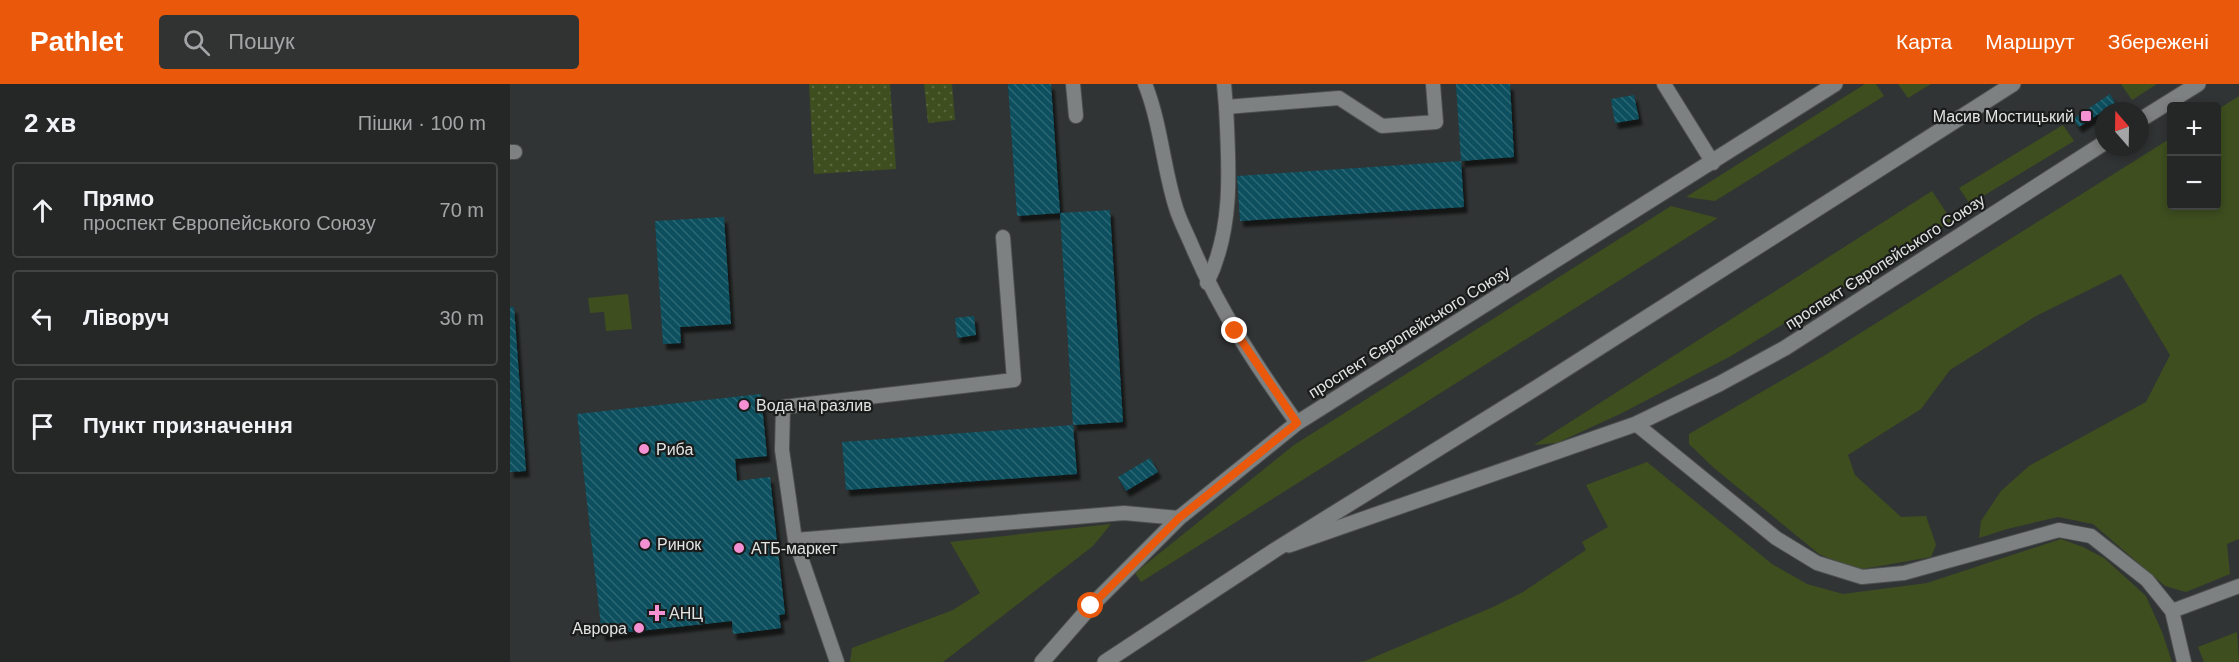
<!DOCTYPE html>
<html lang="uk">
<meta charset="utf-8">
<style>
body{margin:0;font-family:Arial,sans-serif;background:#313333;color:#f1f3f6}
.controls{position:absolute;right:18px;top:18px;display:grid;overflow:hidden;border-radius:6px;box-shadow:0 3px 9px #0003}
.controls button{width:54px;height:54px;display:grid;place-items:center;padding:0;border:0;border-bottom:2px solid #424444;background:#252727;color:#f1f3f6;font:30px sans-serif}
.compass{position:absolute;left:1585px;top:18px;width:54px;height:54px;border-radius:50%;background:#252727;box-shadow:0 3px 9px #0003;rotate:340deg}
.stop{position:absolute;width:18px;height:18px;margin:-14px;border:4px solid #ea580c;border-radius:50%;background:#fff}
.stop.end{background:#ea580c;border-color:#fff;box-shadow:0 2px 6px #0008}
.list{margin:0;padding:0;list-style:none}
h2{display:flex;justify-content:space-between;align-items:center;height:78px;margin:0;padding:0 24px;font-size:26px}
h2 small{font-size:20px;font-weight:400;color:#a3a5a7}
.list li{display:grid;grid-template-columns:39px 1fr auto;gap:18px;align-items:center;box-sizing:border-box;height:96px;margin:0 12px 12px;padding:0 12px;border:2px solid #424444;border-radius:6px}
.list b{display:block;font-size:22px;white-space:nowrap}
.list p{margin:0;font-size:20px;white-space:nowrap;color:#a3a5a7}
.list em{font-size:20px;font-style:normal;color:#a3a5a7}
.icon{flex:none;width:33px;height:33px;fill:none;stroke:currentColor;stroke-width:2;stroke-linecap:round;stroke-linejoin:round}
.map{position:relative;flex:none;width:1729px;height:578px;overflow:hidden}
header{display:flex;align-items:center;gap:36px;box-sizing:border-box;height:84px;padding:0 30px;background:#ea580c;color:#fff}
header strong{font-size:28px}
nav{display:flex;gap:33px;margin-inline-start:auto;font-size:21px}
.search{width:420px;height:54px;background:#313333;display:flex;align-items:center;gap:15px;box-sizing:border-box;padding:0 21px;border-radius:6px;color:#a3a5a7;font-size:22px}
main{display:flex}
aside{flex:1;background:#252727}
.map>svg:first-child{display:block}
.grass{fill:#3e4e1f}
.park{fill:url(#park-dots)}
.building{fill:url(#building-back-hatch);filter:url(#shadow)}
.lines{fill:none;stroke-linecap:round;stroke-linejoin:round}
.lane-casing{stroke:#4d504f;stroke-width:16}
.street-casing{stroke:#4d504f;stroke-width:17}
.secondary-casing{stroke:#4d504f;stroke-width:17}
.lane{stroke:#7e8181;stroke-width:14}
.street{stroke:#7e8181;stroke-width:15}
.secondary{stroke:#7e8181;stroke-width:15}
.route{stroke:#ea580c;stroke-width:8}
.poi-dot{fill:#f491d3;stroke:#1a1b1b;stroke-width:2}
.labels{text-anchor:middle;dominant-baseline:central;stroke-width:4.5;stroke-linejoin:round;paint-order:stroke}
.poi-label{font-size:16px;fill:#e2e4e3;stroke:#1a1b1b;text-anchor:start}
.street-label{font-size:16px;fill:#e2e4e3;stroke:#1a1b1b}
</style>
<header>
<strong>Pathlet</strong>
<div class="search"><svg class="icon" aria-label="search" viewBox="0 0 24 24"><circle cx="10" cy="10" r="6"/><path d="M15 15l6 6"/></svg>Пошук</div>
<nav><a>Карта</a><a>Маршрут</a><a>Збережені</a></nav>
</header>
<main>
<aside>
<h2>2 хв<small>Пішки · 100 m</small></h2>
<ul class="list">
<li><svg class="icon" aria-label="ahead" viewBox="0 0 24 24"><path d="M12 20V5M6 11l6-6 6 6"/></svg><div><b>Прямо</b><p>проспект Європейського Союзу</p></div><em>70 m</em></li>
<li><svg class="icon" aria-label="left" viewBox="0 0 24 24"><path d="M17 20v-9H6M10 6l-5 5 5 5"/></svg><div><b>Ліворуч</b></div><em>30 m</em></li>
<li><svg class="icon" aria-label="arrive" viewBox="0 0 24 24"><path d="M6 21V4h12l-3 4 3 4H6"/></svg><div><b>Пункт призначення</b></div></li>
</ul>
</aside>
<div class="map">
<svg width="1729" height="578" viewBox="0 0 1729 578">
<defs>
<pattern id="park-dots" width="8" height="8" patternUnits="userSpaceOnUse" patternTransform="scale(1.5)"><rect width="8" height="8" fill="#3e4e1f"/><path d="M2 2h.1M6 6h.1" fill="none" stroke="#5a673f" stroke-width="1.8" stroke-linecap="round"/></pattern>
<pattern id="building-back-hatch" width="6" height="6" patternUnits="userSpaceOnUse" patternTransform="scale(1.5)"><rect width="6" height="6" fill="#0a4f5e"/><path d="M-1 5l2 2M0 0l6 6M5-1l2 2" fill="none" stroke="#2d6875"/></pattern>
<filter id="shadow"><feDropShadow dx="3.5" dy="6" stdDeviation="1.5" flood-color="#0009"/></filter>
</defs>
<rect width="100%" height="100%" fill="#313434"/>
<g class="grass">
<polygon points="1355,0 1366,0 1374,12 1205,117 1176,113"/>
<polygon points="1388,0 1421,0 1398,14"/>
<polygon points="1611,0 1647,0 1622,16"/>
<polygon points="1729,12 1729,455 1717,460 1720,490 1676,508 1655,502 1583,440 1548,433 1497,445 1469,454 1471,437 1491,407 1519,382 1636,318 1660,271 1611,190 1526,232 1440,286 1411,325 1338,371 1345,391 1391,433 1416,432 1426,461 1421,473 1347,486 1309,470 1204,384 1179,360 1179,350 1317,270 1661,54 1662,122 1706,122 1707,26"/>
<polygon points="1553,41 1564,57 1460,120 1449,104"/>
<polygon points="1422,107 1442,137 1221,272 1112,329 1047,359 1024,361"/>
<polygon points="1161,122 1208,134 631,498 625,489 784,361"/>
<polygon points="118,210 122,245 96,247 94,228 80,229 78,214"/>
<polygon points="1137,378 1262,480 1297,500 1333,510 1417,499 1551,455 1573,463 1594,474 1636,512 1652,548 1662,578 847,578 855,577 983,523 1013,508 1076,466 1072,458 1098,443 1076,401"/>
<polygon points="601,440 583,462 433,578 340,578 342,564 443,526 470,509 440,458"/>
<polygon points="1727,548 1729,578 1694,578 1688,563"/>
</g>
<g class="park">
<polygon points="299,0 380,0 386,85 304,90"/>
<polygon points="414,0 442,0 445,36 418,39"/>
</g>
<g class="building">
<polygon points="498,0 541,0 550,129 507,132"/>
<polygon points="946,0 1000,0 1004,73 951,77"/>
<polygon points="1600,10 1605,19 1569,43 1563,35"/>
<polygon points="1124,11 1129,35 1105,39 1101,15"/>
<polygon points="951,77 954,123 730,137 727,92"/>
<polygon points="600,126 613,338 563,341 550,129"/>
<polygon points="214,133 221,240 170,243 171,259 153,260 145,137"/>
<polygon points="0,223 4,223 16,387 0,388"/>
<polygon points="464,232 466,251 447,254 445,234"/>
<polygon points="251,310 257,372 225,375 227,397 260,393 275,530 269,531 271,544 223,550 222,537 92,551 67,330"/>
<polygon points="563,341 567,390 336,406 332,358"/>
<polygon points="640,374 648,388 616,407 608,393"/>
</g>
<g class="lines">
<defs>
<g id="lane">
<polyline points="563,0 566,32"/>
<path d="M635 0C651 40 653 83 666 124 670 137 677 150 682 162 709 226 747 283 787 339"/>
<polyline points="714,0 716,23"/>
<polyline points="1154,0 1203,79"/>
<polyline points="0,68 5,68"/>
<path d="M697 199C724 144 719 82 716 23L829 14 872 42 926 38 923 0"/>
<polyline points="1126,340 1266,454 1307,479 1352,493 1394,489 1549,446 1581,452 1637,496 1662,527 1674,578"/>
<polyline points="285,456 614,429 669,434"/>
<polyline points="1662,527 1729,502"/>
<polyline points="327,578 285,456 272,366 273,323 504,296 493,153"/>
</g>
<g id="street">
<polyline points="1630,36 1688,0"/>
<polyline points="779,461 1126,340 1209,300 1275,264 1594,59"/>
<polyline points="532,578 581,522 669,434 787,339 1325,0"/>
</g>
<polyline id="secondary" points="595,578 765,466 1026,304 1503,0"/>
</defs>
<use href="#lane" class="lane-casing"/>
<use href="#street" class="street-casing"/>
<use href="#secondary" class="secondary-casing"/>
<use href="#lane" class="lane"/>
<use href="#street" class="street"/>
<use href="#secondary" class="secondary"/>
</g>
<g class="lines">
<polyline class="route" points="581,522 669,434 787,339 725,247"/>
</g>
<g class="poi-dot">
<rect x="1570" y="26" width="12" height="12" rx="3"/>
<circle cx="234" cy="321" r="6"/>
<circle cx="134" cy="365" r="6"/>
<circle cx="135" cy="460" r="6"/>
<circle cx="229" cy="464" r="6"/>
<path d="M144 520h6v6h6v6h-6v6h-6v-6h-6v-6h6z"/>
<circle cx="129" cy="544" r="6"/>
</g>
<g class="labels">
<g class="poi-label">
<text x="1564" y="32" text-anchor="end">Масив Мостицький</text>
<text x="246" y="321">Вода на разлив</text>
<text x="146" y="365">Риба</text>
<text x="147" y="460">Ринок</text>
<text x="241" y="464">АТБ-маркет</text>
<text x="159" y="529">АНЦ</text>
<text x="117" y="544" text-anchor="end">Аврора</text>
</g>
<g class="street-label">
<text transform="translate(1375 178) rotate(-33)">проспект Європейського Союзу</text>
<text transform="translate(899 248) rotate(-32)">проспект Європейського Союзу</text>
</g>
</g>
</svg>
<div class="controls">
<button>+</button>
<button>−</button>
</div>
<svg class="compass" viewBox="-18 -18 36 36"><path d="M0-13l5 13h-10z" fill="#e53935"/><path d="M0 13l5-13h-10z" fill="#a3a5a7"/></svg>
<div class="stop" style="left:581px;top:522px"></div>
<div class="stop end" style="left:725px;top:247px"></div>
</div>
</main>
